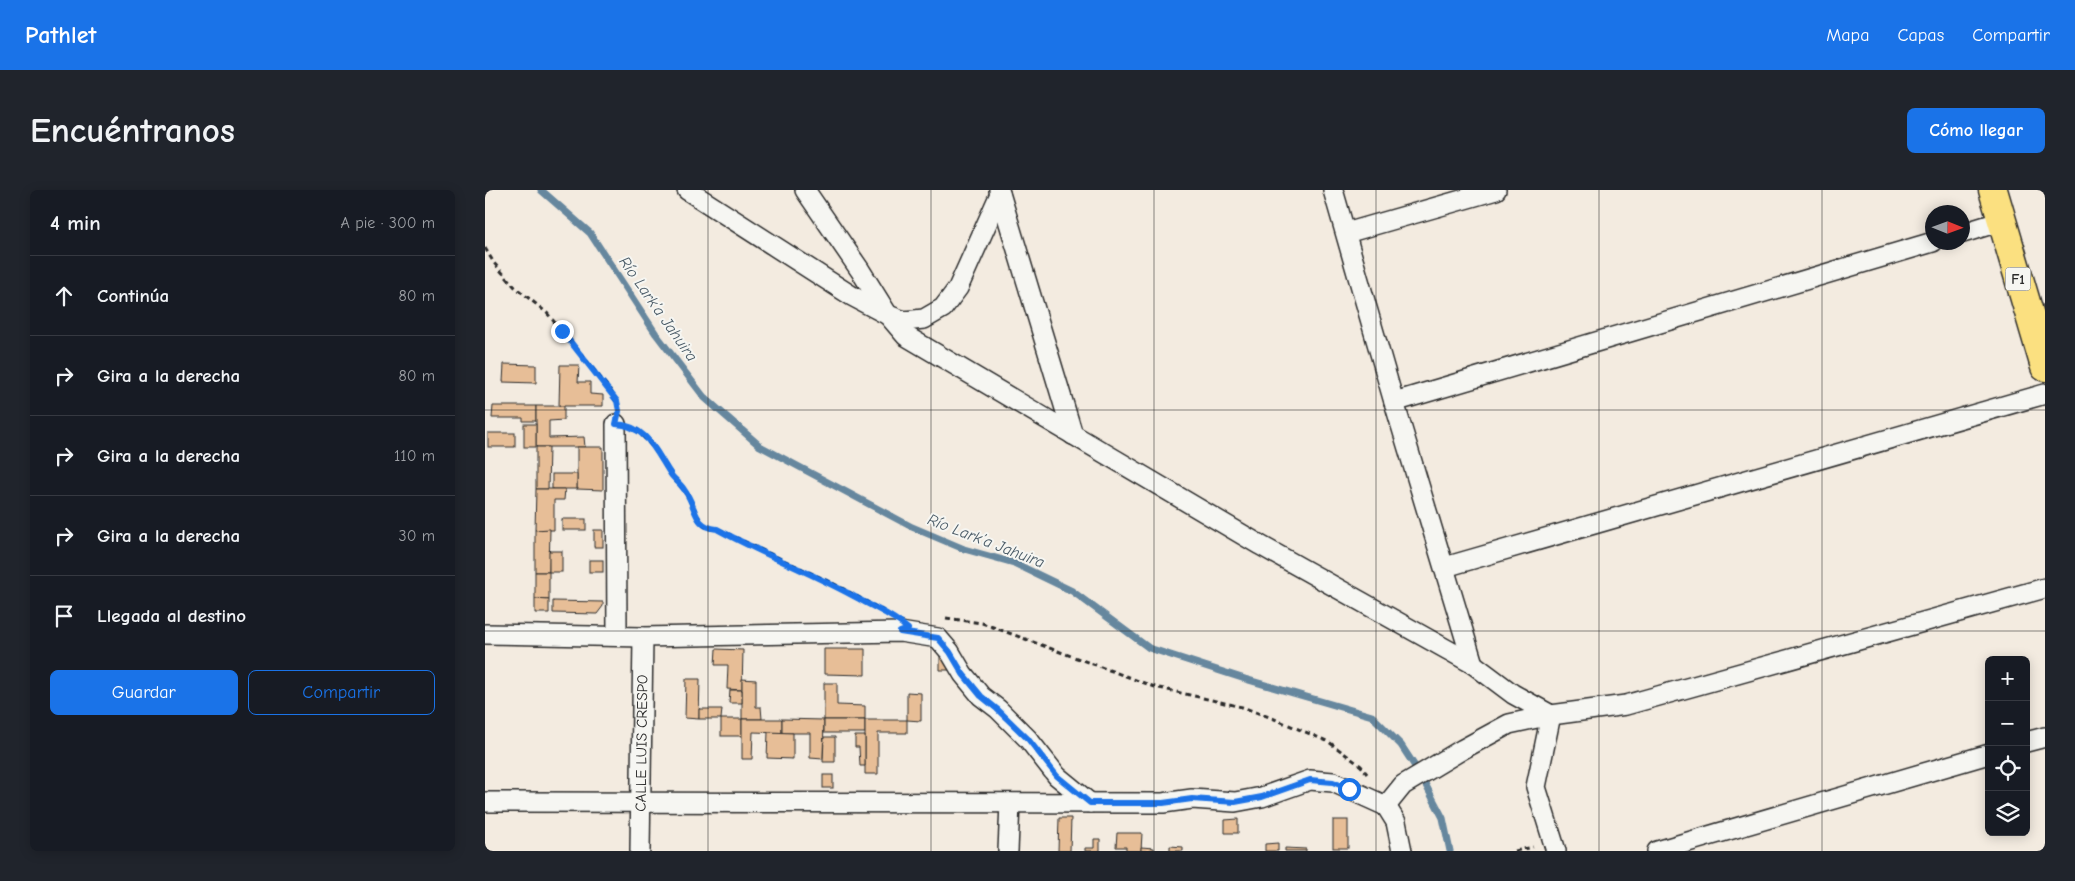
<!DOCTYPE html>
<html lang="es">
<meta charset="utf-8">
<style>
body{margin:0;font-family:"Comic Neue",sans-serif;background:#20242c;color:#f1f3f6}
.controls{position:absolute;right:15px;bottom:15px;display:grid;overflow:hidden;border-radius:8px;box-shadow:0 2px 12px #0003}
.controls button{width:45px;height:45px;display:grid;place-items:center;padding:0;border:0;border-bottom:1px solid #363941;background:#171b24;color:#f1f3f6;font:25px sans-serif}
.compass{position:absolute;left:1440px;top:15px;width:45px;height:45px;border-radius:50%;background:#171b24;box-shadow:0 2px 12px #0003;rotate:91deg}
.stop{position:absolute;width:15px;height:15px;margin:-11px;border:4px solid #1a73e8;border-radius:50%;background:#fff}
.stop.end{background:#1a73e8;border-color:#fff;box-shadow:0 1px 5px #0008}
.list{margin:0;padding:0;list-style:none}
h2{display:flex;justify-content:space-between;align-items:center;height:65px;margin:0;padding:0 20px;font-size:21px}
h2 small{font-size:16px;font-weight:400;color:#9ea1a6}
.list li{display:grid;grid-template-columns:32px 1fr auto;gap:15px;align-items:center;box-sizing:border-box;height:80px;padding:0 20px;border-top:1px solid #363941}
.list b{display:block;font-size:19px;white-space:nowrap}
.list em{font-size:16px;font-style:normal;color:#9ea1a6}
.actions{display:flex;gap:10px;padding:15px 20px}
.actions a{flex:1;padding:11px 0;border:1px solid #1a73e8;border-radius:8px;text-align:center;font-size:18px;color:#1a73e8}
.actions .main{background:#1a73e8;color:#fff}
.icon{flex:none;width:28px;height:28px;fill:none;stroke:currentColor;stroke-width:2;stroke-linecap:round;stroke-linejoin:round}
.map{position:relative;flex:none;width:1560px;height:661px;overflow:hidden;border-radius:8px}
header{display:flex;align-items:center;gap:30px;box-sizing:border-box;height:70px;padding:0 25px;background:#1a73e8;color:#fff}
header strong{font-size:24px}
nav{display:flex;gap:28px;margin-inline-start:auto;font-size:18px}
.intro{display:flex;align-items:center;justify-content:space-between;box-sizing:border-box;height:120px;padding:0 30px}
h1{margin:0;font-size:35px}
.button{padding:12px 22px;border-radius:8px;background:#1a73e8;color:#fff;font-size:18px;font-weight:700}
main{display:flex;gap:30px;padding:0 30px}
aside{flex:1;background:#171b24;border-radius:8px;box-shadow:0 2px 12px #0003}
.map>svg:first-child{display:block}
.lines{fill:none;stroke-linecap:round;stroke-linejoin:round}
.stream{stroke:#66879e;stroke-width:7}
.building{fill:#e7be97;stroke:#2b2b2b}
.street-casing{stroke:#2b2b2b;stroke-width:22}
.highway-casing{stroke:#2b2b2b;stroke-width:31}
.path{stroke:#2b2b2b;stroke-width:3;stroke-dasharray:5 4;stroke-linecap:butt}
.street{stroke:#f6f6f2;stroke-width:19}
.highway{stroke:#fbe080;stroke-width:28}
.route{stroke:#1a73e8;stroke-width:6}
.grid{fill:none;stroke:#2b2b2b;stroke-width:1;stroke-opacity:0.55}
.labels{text-anchor:middle;dominant-baseline:central;stroke-width:4;stroke-linejoin:round;paint-order:stroke}
.shield{fill:#f6f6f2;stroke:#686867;stroke-width:1}
.shield-label{font-size:14px;font-weight:bold;fill:#2b2b2b}
.street-label{font-size:15px;fill:#2b2b2b;stroke:#f6f6f2}
.water-label{font-size:16px;font-style:italic;fill:#485965;stroke:#f6f6f2}
</style>
<header>
<strong>Pathlet</strong>
<nav><a>Mapa</a><a>Capas</a><a>Compartir</a></nav>
</header>
<div class="intro"><h1>Encuéntranos</h1><a class="button">Cómo llegar</a></div>
<main>
<aside>
<h2>4 min<small>A pie · 300 m</small></h2>
<ul class="list">
<li><svg class="icon" aria-label="ahead" viewBox="0 0 24 24"><path d="M12 20V5M6 11l6-6 6 6"/></svg><div><b>Continúa</b></div><em>80 m</em></li>
<li><svg class="icon" aria-label="right" viewBox="0 0 24 24"><path d="M7 20v-9h11M14 6l5 5-5 5"/></svg><div><b>Gira a la derecha</b></div><em>80 m</em></li>
<li><svg class="icon" aria-label="right" viewBox="0 0 24 24"><path d="M7 20v-9h11M14 6l5 5-5 5"/></svg><div><b>Gira a la derecha</b></div><em>110 m</em></li>
<li><svg class="icon" aria-label="right" viewBox="0 0 24 24"><path d="M7 20v-9h11M14 6l5 5-5 5"/></svg><div><b>Gira a la derecha</b></div><em>30 m</em></li>
<li><svg class="icon" aria-label="arrive" viewBox="0 0 24 24"><path d="M6 21V4h12l-3 4 3 4H6"/></svg><div><b>Llegada al destino</b></div></li>
</ul>
<div class="actions"><a class="main">Guardar</a><a>Compartir</a></div>
</aside>
<div class="map">
<svg width="1560" height="661" viewBox="0 0 1560 661">
<rect width="100%" height="100%" fill="#f3ebe0"/>
<filter id="ink" filterUnits="userSpaceOnUse"><feTurbulence type="fractalNoise" baseFrequency=".02" numOctaves="2"/><feDisplacementMap in="SourceGraphic" scale="10" xChannelSelector="R" yChannelSelector="G"/><feConvolveMatrix kernelMatrix="1 2 1 2 8 2 1 2 1" color-interpolation-filters="sRGB"/></filter>
<g filter="url(#ink)">
<g class="lines">
<polyline class="stream" points="56,0 105,43 171,144 219,207 275,256 427,337 479,359 529,373 587,401 664,458 760,489 887,526 916,555 935,584 958,628 965,661"/>
</g>
<g class="building">
<polygon points="19,174 51,175 51,193 18,192"/>
<polygon points="75,175 94,175 93,192 105,192 105,204 118,205 118,216 74,216"/>
<polygon points="8,216 51,216 51,231 38,231 38,228 7,228"/>
<polygon points="51,216 79,216 79,230 64,231 64,248 99,247 100,257 51,257"/>
<rect x="39" y="234" width="12" height="23"/>
<rect x="3" y="243" width="27" height="14"/>
<polygon points="51,257 64,257 63,299 51,299"/>
<polygon points="92,257 118,257 118,300 92,299"/>
<rect x="67" y="284" width="25" height="15"/>
<polygon points="51,299 80,299 79,310 69,310 69,340 50,340"/>
<rect x="77" y="329" width="24" height="11"/>
<polygon points="65,339 64,382 50,382 50,340"/>
<rect x="109" y="340" width="9" height="17"/>
<rect x="64" y="361" width="13" height="21"/>
<rect x="104" y="370" width="14" height="12"/>
<polygon points="50,382 64,382 64,410 50,409"/>
<polygon points="50,409 64,410 64,423 50,423"/>
<polygon points="68,411 118,412 118,416 112,424 68,423"/>
<polygon points="231,459 258,460 257,500 242,499 243,475 230,475"/>
<polygon points="339,459 380,459 380,485 339,484"/>
<polygon points="455,461 465,468 465,480 455,480"/>
<polygon points="201,489 215,489 214,529 200,528"/>
<polygon points="257,489 271,490 271,517 276,517 277,529 257,529"/>
<polygon points="339,493 352,493 352,515 380,516 380,530 339,530"/>
<polygon points="245,500 257,500 257,513 244,513"/>
<polygon points="422,502 436,503 436,531 422,530"/>
<polygon points="214,519 237,519 236,529 214,529"/>
<rect x="236" y="529" width="21" height="17"/>
<polygon points="257,529 297,529 297,543 268,542 267,569 257,569"/>
<polygon points="297,529 339,530 338,569 325,568 325,543 297,543"/>
<rect x="339" y="530" width="41" height="13"/>
<polygon points="380,530 422,530 422,543 393,543 393,584 380,584"/>
<polygon points="283,542 308,543 308,569 282,568"/>
<polygon points="370,546 380,546 380,576 375,576 374,557 370,557"/>
<polygon points="339,547 350,547 350,572 338,572"/>
<rect x="338" y="585" width="10" height="13"/>
<polygon points="574,628 586,628 585,661 573,661"/>
<polygon points="753,629 753,643 740,643 740,630"/>
<rect x="848" y="630" width="15" height="28"/>
<polygon points="632,643 657,643 656,661 641,661 641,657 631,657"/>
<polygon points="609,649 615,649 615,661 600,661 600,658 609,658"/>
<polygon points="793,653 793,661 780,661 780,654"/>
<polygon points="685,656 698,657 698,661 685,661"/>
<polygon points="656,657 669,658 669,661 656,661"/>
<polygon points="800,658 821,659 821,661 800,661"/>
</g>
<g class="lines">
<defs>
<g id="street">
<polyline points="202,0 367,106 403,125 419,131 439,129 458,118 473,98 515,4"/>
<polyline points="320,0 375,80 403,125 421,146 775,355 988,474 1028,504 1066,525 1141,515 1560,398"/>
<polyline points="514,0 588,245"/>
<polyline points="848,0 909,212 988,474"/>
<polyline points="861,43 1011,0"/>
<polyline points="1478,43 1517,31"/>
<polyline points="909,212 1448,52"/>
<polyline points="131,234 132,446"/>
<polyline points="960,377 1560,204"/>
<polyline points="0,444 158,447 415,442 453,448 465,462 478,484 496,506 513,519 543,549 572,586 605,613"/>
<polyline points="1541,552 1560,547"/>
<polyline points="0,612 678,613 707,609 750,612 777,607 825,590 848,592 901,616"/>
<polyline points="901,616 918,595 978,559 1024,534 1066,525 1051,597 1071,661"/>
<polyline points="901,616 911,632 917,661"/>
<path id="s1" d="M155 661 158 447"/>
<polyline points="523,661 525,613"/>
<polyline points="1172,661 1504,564"/>
</g>
<polyline id="highway" points="1508,0 1560,177"/>
</defs>
<use href="#street" class="street-casing"/>
<use href="#highway" class="highway-casing"/>
<g class="path">
<polyline points="0,58 9,73 30,97 62,123 125,200 133,215"/>
<polyline points="151,239 170,259 187,286 201,302 216,333 222,338 232,339 351,395 398,421"/>
<polyline points="461,428 497,433 670,497 757,517 787,528 844,552 876,576 882,584"/>
<polyline points="1030,661 1048,657"/>
</g>
<use href="#street" class="street"/>
<use href="#highway" class="highway"/>
</g>
</g>
<g class="lines" filter="url(#ink)">
<path class="route" d="M77 141 132 211 134 221 131 234C163 236 171 263 187 286 191 291 197 295 200 301 212 317 208 337 232 339 279 365 328 383 374 409 391 419 408 425 423 439L415 442 453 448 465 462 478 484 496 506 512 519 543 549 572 586 605 613H678L707 609 750 612 777 607 825 590 848 592 864 599"/>
</g>
<path class="grid" d="M223 0V661M446 0V661M669 0V661M891 0V661M1114 0V661M1337 0V661M0 220H1560M0 441H1560"/>
<g class="labels">
<rect class="shield" x="1520.5" y="77.5" width="25" height="23" rx="4"/>
<g class="shield-label">
<text x="1533" y="89">F1</text>
</g>
<g class="street-label">
<text stroke="none"><textPath href="#s1" startOffset="108">CALLE LUIS CRESPO</textPath></text>
</g>
<g class="water-label">
<text transform="translate(173 119) rotate(55)">Río Lark’a Jahuira</text>
<text transform="translate(501 351) rotate(21)">Río Lark’a Jahuira</text>
</g>
</g>
</svg>
<div class="controls">
<button>+</button>
<button>−</button>
<button><svg class="icon" aria-label="locate" viewBox="0 0 24 24"><circle cx="12" cy="12" r="6"/><path d="M12 2v4M12 18v4M2 12h4M18 12h4"/></svg></button>
<button><svg class="icon" aria-label="layers" viewBox="0 0 24 24"><path d="M12 4l9 5-9 5-9-5zM3 14l9 5 9-5"/></svg></button>
</div>
<svg class="compass" viewBox="-18 -18 36 36"><path d="M0-13l5 13h-10z" fill="#e53935"/><path d="M0 13l5-13h-10z" fill="#9ea1a6"/></svg>
<div class="stop" style="left:864px;top:599px"></div>
<div class="stop end" style="left:77px;top:141px"></div>
</div>
</main>
